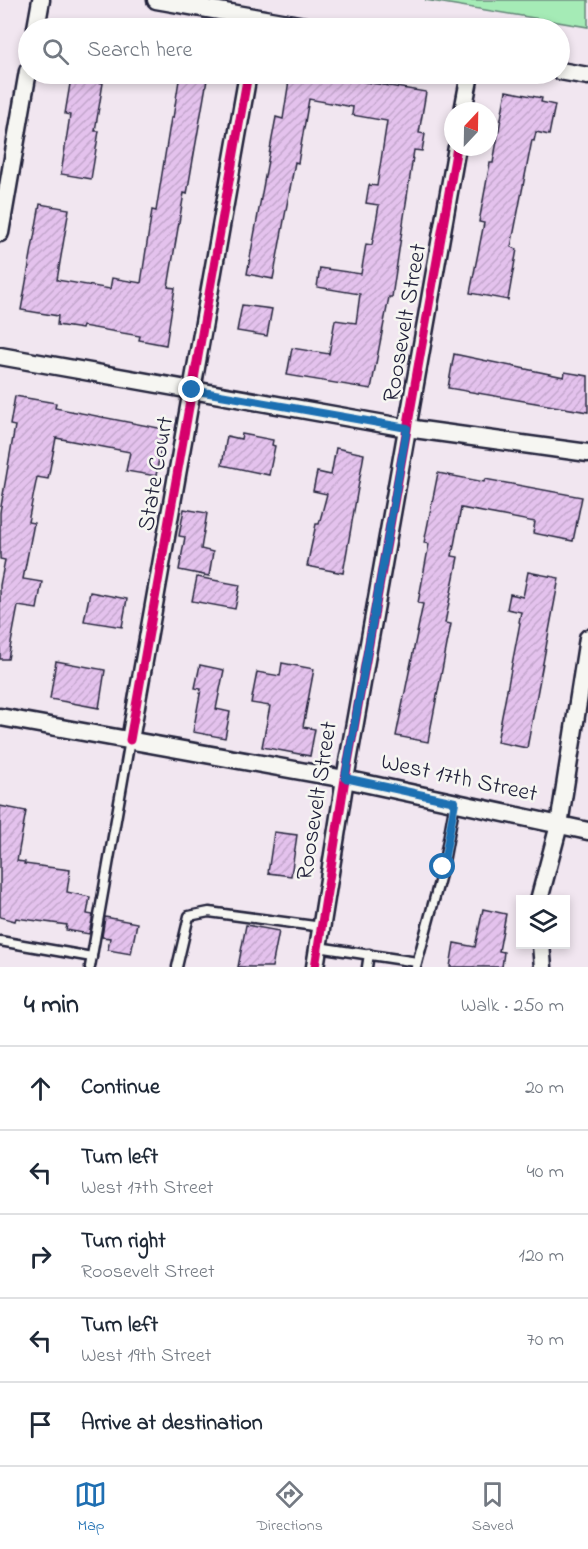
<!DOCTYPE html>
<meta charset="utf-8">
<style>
body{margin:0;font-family:"Indie Flower",sans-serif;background:#f2f2f3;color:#1f2937}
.controls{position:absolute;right:18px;bottom:18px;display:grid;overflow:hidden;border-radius:0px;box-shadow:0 3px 9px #0003}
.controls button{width:54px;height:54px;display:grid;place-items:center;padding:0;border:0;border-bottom:2px solid #e0e1e3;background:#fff;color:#1f2937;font:30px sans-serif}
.compass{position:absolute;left:444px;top:102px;width:54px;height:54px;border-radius:50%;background:#fff;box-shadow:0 3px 9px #0003;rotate:22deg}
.stop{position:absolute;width:18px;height:18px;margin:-14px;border:4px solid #1f6fb2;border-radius:50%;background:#fff}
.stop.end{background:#1f6fb2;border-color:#fff;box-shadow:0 2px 6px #0008}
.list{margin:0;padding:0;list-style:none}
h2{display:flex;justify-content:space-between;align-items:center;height:78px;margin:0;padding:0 24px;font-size:26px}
h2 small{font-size:20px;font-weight:400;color:#747a83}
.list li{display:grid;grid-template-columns:39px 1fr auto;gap:18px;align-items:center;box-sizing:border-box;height:84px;padding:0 24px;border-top:2px solid #e0e1e3}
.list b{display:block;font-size:22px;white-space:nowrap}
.list p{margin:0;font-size:20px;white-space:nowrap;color:#747a83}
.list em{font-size:20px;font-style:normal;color:#747a83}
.icon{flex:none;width:33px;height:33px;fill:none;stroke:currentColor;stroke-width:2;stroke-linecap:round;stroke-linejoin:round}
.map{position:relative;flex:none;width:588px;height:967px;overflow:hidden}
.search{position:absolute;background:#fff;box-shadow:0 3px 9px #0003;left:18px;right:18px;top:18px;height:66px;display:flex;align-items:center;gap:15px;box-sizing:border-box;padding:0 21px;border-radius:33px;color:#747a83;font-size:22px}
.sheet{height:498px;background:#fff}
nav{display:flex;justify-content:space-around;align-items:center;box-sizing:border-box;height:84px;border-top:2px solid #e0e1e3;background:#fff;font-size:16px;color:#747a83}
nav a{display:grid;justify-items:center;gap:3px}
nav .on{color:#1f6fb2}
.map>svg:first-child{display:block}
.park{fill:#a5ebb6;stroke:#648678;stroke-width:1.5}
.building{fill:url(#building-hatch);stroke:#22223b;stroke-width:1.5}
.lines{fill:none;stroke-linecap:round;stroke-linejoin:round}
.service-casing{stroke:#22223b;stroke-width:13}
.minor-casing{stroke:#22223b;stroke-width:21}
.service{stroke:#f6f6f2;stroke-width:8}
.minor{stroke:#f6f6f2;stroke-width:16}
.cycleway-casing{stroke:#f6f6f2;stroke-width:13}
.cycleway{stroke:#d6006c;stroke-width:9}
.route{stroke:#1f6fb2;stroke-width:8}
.labels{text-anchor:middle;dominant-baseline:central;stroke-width:5;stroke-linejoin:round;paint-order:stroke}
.street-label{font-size:24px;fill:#22223b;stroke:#f6f6f2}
</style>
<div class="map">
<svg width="588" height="967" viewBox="0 0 588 967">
<defs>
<pattern id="building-hatch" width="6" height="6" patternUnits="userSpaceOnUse" patternTransform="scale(1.5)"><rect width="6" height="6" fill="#e4c2ed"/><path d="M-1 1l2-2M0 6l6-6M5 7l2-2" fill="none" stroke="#c3a6cc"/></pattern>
</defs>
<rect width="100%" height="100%" fill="#f1e6f0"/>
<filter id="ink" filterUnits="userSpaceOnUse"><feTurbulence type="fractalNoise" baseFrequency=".0167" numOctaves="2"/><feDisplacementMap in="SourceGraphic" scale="12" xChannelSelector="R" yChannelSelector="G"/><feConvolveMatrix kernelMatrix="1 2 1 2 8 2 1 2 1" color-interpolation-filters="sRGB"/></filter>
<g filter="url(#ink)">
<polygon class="park" points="425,0 588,0 588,27"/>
<g class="building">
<polygon points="180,74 208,74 187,194 184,193 168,287 175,288 166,345 139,340 140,336 83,326 82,329 57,325 58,316 21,310 40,204 69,209 57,280 110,289 112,278 141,283 152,210 156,211 171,118 173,118"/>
<polygon points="290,74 330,74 330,76 426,92 419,133 425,134 422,151 414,150 392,297 389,297 371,389 287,375 292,348 329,354 335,320 356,323 360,294 317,287 320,268 361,274 366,244 372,245 379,205 366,203 369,185 377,186 387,121 352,115 353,107 309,99 298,163 295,162 273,279 247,274 276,117 283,119"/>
<polygon points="71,78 103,83 95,131 99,131 91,179 61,174 70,115 65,114"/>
<polygon points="506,91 542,98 541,102 555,105 549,135 536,132 534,141 532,140 511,247 517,249 508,300 470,293 484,223 479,222 490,163 493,163"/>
<polygon points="242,305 272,309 267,336 237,331"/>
<polygon points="454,354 564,377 565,372 588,376 588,412 448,388"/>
<polygon points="15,396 56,403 55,408 164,429 156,476 126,471 130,452 56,438 48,479 37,477 28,522 34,523 23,579 42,582 37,609 18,606 8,659 0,659 0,585 5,560 0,559 0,512 15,426 10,425"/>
<polygon points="242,434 273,440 272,445 275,446 269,475 222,465 227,436 241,439"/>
<polygon points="336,448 364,454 343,573 307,566 316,524 319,524 327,494 313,491 317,472 331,475"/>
<polygon points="438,473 484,482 485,479 582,497 573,541 533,533 535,522 461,508 452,556 458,557 445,623 451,624 428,742 396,736 423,604 418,603 429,544 424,543"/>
<polygon points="184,509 207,513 201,549 213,552 209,576 179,570 185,537 179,536"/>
<polygon points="528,572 559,578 527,748 497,742 520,623 519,622 521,612 507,609 510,594 523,597"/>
<polygon points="197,577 240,585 235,609 192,601"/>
<polygon points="90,592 127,599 122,627 84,621"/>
<polygon points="56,661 105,670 99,708 50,699"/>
<polygon points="282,663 314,669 303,727 315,729 310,756 262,747 270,706 251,703 257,672 280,676"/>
<polygon points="200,665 224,670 216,709 230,712 225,738 193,732 201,689 195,688"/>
<polygon points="0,806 26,811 17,861 25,862 24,864 70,870 67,892 90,897 87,914 93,915 89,934 66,930 67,925 16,918 15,921 0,917"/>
<polygon points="274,832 297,835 291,876 268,873"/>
<polygon points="483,909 506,914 499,951 504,952 502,967 450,967 454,943 475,947"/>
<polygon points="105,917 137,923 131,954 108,950 110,938 102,937"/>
<polygon points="246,925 279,931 272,967 238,967"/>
</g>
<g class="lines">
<defs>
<g id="service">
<polyline points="0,941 92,957"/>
<polyline points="318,947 417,962"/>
<polyline points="90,967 130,740"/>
<polyline points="177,967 189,916 209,912 322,927"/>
<polyline points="367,967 369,954"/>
<polyline points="416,967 443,867 455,802"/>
</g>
<g id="minor">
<polyline points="156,0 316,28"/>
<polyline points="36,28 41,0"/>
<polyline points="560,71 588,76"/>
<polyline points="463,111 470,74"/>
<polyline points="0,233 28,71"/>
<polyline points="0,356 407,428 588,453"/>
<polyline points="0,717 345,779 588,831"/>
<polyline points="130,740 248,74"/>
<polyline points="539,900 559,825 588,638"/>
<polyline points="541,945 543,967"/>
<polyline points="315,967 345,779 457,147"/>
</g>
</defs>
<use href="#service" class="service-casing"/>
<use href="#minor" class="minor-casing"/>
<use href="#service" class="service"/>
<use href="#minor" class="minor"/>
<defs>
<g id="cycleway">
<polyline points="130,740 248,74"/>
<polyline points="315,967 345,779 457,147"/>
</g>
</defs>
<use href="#cycleway" class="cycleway-casing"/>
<use href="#cycleway" class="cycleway"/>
</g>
</g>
<g class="lines" filter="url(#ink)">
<polyline class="route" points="192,390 407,428 345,778 455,802 443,867"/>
</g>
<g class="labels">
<g class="street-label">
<text transform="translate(406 323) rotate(-80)">Roosevelt Street</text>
<text transform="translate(157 474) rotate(-80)">State Court</text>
<text transform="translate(459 779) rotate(12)">West 17th Street</text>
<text transform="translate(318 801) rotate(-81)">Roosevelt Street</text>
</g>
</g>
</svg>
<div class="controls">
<button><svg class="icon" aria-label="layers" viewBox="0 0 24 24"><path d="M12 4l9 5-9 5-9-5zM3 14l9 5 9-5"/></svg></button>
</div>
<svg class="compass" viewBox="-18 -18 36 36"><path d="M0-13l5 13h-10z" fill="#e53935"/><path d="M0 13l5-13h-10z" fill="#747a83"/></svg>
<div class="stop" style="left:443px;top:867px"></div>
<div class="stop end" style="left:192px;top:390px"></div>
<div class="search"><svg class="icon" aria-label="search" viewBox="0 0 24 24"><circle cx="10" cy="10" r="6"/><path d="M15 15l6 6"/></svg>Search here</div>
</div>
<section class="sheet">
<h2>4 min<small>Walk · 250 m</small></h2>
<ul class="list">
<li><svg class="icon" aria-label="ahead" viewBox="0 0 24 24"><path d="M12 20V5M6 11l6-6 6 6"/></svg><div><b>Continue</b></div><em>20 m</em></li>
<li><svg class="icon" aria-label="left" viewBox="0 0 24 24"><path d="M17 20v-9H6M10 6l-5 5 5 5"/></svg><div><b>Turn left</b><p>West 17th Street</p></div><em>40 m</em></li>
<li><svg class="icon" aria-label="right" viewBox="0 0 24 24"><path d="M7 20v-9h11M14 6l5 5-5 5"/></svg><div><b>Turn right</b><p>Roosevelt Street</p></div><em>120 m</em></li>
<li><svg class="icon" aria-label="left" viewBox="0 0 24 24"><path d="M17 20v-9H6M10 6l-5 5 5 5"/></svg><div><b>Turn left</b><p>West 19th Street</p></div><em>70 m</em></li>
<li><svg class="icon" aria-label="arrive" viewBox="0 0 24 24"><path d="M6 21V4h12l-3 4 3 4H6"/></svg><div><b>Arrive at destination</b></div></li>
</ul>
</section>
<nav>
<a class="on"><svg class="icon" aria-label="map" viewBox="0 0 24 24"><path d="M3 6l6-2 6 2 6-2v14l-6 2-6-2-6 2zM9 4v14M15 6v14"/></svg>Map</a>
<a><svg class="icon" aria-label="directions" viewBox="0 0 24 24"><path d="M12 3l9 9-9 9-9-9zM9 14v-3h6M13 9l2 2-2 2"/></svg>Directions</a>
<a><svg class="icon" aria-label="saved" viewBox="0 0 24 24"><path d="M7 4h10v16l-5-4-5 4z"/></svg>Saved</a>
</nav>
